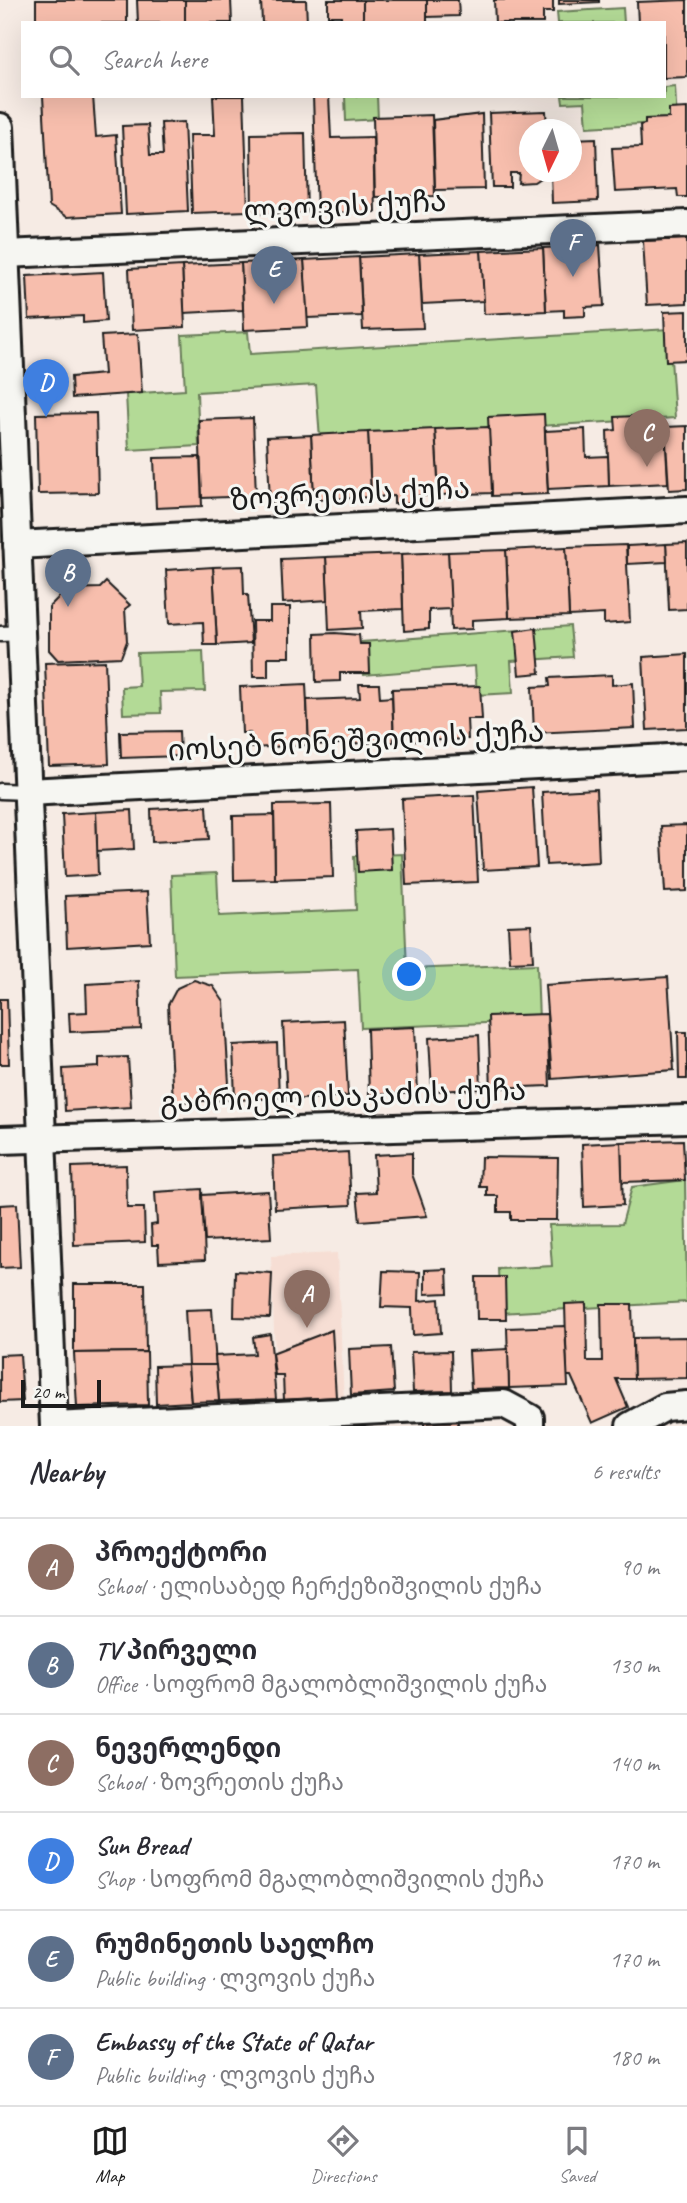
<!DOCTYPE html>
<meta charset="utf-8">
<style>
body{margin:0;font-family:Caveat,"Noto Sans Georgian",sans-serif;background:#f2f2f3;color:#2b2b33}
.compass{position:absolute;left:519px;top:119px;width:63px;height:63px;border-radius:50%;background:#fff;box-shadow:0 7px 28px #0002;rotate:185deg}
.scale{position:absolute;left:21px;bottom:18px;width:80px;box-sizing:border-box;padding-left:7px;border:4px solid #1c1c1c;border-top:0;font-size:19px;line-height:24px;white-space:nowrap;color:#1c1c1c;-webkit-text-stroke:5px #f6f6f2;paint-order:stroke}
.you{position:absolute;left:410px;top:975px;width:24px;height:24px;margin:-18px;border:5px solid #fff;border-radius:50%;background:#1a73e8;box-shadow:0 0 0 10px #1a73e833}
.badge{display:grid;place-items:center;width:46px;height:46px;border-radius:50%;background:#1c1c1c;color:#fff;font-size:23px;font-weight:700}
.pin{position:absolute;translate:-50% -58px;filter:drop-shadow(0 2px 4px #0008)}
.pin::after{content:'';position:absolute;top:37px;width:24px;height:21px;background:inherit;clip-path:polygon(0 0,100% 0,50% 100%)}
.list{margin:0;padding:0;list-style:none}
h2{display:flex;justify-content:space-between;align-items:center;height:91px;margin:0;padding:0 28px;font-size:30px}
h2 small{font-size:23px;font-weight:400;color:#7c7c81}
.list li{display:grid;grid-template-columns:46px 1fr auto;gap:21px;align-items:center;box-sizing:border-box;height:98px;padding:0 28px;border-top:2px solid #e1e1e2}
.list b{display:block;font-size:26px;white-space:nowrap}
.list p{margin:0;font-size:23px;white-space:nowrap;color:#7c7c81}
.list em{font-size:23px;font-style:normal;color:#7c7c81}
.icon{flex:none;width:38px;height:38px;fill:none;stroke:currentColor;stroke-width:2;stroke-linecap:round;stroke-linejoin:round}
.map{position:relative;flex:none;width:687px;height:1426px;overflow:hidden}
.search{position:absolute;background:#fff;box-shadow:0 7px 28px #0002;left:21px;right:21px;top:21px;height:77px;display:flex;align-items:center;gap:18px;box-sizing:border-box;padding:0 24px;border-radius:0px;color:#7c7c81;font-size:26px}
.sheet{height:679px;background:#fff}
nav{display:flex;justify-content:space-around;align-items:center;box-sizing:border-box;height:98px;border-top:2px solid #e1e1e2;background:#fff;font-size:19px;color:#7c7c81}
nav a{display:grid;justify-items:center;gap:4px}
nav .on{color:#1c1c1c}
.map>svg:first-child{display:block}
.built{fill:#f6ded4}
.green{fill:#b3da96;stroke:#687b59;stroke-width:2}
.building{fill:#f7bead;stroke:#1c1c1c;stroke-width:2}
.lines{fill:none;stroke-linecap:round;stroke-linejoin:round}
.lane-casing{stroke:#1c1c1c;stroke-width:19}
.street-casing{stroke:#1c1c1c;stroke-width:32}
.lane{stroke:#f6f6f2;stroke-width:14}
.street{stroke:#f6f6f2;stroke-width:26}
.labels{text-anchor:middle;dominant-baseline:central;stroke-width:6;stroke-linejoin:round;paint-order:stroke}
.street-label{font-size:30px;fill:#1c1c1c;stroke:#f6f6f2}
</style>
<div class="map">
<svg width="687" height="1426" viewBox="0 0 687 1426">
<rect width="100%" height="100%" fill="#f6ebe4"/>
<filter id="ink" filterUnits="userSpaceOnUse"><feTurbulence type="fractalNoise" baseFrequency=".0143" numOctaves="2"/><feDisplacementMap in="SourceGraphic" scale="14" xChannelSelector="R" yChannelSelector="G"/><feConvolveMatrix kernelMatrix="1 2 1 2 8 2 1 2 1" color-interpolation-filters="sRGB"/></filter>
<g filter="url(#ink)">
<polygon class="built" points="337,1253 344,1401 277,1404 271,1256"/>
<g class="green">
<polygon points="623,8 624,23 558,23 557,12"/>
<polygon points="675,86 677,122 587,127 585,102 563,103 562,96 664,96 664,87"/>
<polygon points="345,96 377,96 378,119 346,121"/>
<polygon points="669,329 675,418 320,439 316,385 197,392 199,446 129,450 126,394 185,390 182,335 248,332 250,354"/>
<polygon points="570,626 573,657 511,661 513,693 477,695 475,666 364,675 362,642"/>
<polygon points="203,651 205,691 160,692 161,713 123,714 122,687 139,686 137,653"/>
<polygon points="402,854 407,969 537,964 539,1021 361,1028 358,969 175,976 171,875 217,873 219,916 356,910 354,856"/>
<polygon points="685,1180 687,1302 500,1313 498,1269 552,1266 549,1225 622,1224 632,1187"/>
</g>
<g class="building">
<rect x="36" y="0" width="91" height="23"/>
<polygon points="137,0 185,0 185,23 138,23"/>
<polygon points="185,0 231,0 232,23 185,23"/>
<polygon points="261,0 306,0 307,23 262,23"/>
<polygon points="328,0 363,0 363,23 341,23 341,16 328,16"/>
<rect x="363" y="0" width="64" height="23"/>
<polygon points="427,0 458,0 459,16 427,17"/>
<polygon points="494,0 553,0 553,12 543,12 543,23 495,23"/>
<polygon points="559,0 599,0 599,2 559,4"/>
<polygon points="687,0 687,77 664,78 664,23 638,23 637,2"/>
<polygon points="43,96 93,96 96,137 116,135 121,214 67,217 49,206"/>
<polygon points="213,96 244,96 248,211 192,213 189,135 215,135"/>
<polygon points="313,96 329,96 331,138 373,137 375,212 317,213"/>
<polygon points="687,108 687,197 678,197 677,189 615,192 612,148 641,147 640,125 645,124 645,119 669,118 669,109"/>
<polygon points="546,111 547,130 530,130 530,172 549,172 534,182 518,183 519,173 510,173 510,187 492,187 489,113"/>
<polygon points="482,114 484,189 435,190 433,120"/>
<polygon points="432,115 435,196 375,197 373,117"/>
<polygon points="184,122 188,211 126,214 122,126 148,125 150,155 163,155 161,123"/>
<polygon points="305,133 307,213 252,214 251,134"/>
<polygon points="596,138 598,201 552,203 551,172 572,172 572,139"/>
<polygon points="687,239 687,303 647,305 643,241"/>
<polygon points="600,245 604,306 585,307 585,316 564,317 564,310 546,311 543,248"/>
<polygon points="543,248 546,311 484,314 481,251"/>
<polygon points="481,251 484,301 422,304 419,254"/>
<polygon points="419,254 423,328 363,330 359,257"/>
<polygon points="359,257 362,316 307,318 304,260"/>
<polygon points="304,260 308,327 244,330 241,263"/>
<polygon points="241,263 243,310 184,313 182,266"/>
<polygon points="182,266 185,327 132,330 129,269"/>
<polygon points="103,272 106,321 83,323 83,316 29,319 27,276"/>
<polygon points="687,311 687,360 666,361 664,312"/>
<polygon points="138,334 142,393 72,398 71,377 104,374 101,336"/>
<polygon points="96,413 98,493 38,494 36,414"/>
<polygon points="544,414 548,494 492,496 488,417"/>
<polygon points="636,416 637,429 665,427 668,483 609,486 607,431 616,430 615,417"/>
<polygon points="253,418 256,496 202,498 199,420"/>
<polygon points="687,426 687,489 669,490 665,427"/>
<polygon points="489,427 492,493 439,495 435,429"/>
<polygon points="435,429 439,495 412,496 413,503 394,504 394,496 371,497 368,432"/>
<polygon points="585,429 586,457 608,456 609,486 548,489 545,431"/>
<polygon points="368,432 371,497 314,500 311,435"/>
<polygon points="311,435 314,500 270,502 267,437"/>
<polygon points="200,457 202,506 156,508 154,458"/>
<polygon points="687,543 687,609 669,610 666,544"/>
<polygon points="666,544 667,562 627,564 627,546"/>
<polygon points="626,545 630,622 604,624 604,614 569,616 566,547"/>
<polygon points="566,547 569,616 509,618 506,550"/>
<polygon points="506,550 509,618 472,620 472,629 451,630 448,552"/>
<polygon points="448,552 451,609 429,610 429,629 404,631 401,554"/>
<polygon points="401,554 403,609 361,611 362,628 329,630 326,557"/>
<polygon points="326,557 328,600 283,603 281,559"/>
<polygon points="243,566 244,594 248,594 251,643 217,645 213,567"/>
<polygon points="213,567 217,645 204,645 203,622 169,624 166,570"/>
<polygon points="106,582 130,605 125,609 127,641 121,657 58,660 49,650 49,607 67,589 100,588"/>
<polygon points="270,607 290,607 290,657 268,657 268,677 253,677 252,621 270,621"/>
<polygon points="536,628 540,673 519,675 515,631"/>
<polygon points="335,633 359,635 360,644 369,644 370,673 340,673 340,681 316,682 315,634"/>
<polygon points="687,654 687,728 647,730 643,657"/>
<polygon points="105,661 109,764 49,766 45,663"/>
<polygon points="612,675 612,685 633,683 635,728 534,733 532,687 550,686 549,678"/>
<polygon points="306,684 309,745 251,748 250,733 242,733 240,687"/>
<polygon points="359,684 379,684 380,698 392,697 394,742 309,745 307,700 360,698"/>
<polygon points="480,686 482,719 467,719 468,739 394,742 392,689"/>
<polygon points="179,731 180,756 121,758 120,732"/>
<polygon points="532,787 537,867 483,870 478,791"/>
<polygon points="596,789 599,862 546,865 542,792"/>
<polygon points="474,795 478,882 406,885 402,799"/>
<polygon points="331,804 333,877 275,879 274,805"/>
<polygon points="207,806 209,839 152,842 151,809"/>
<polygon points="132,810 134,849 97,851 96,812"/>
<polygon points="96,812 98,875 65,877 62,814"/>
<polygon points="274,815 275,879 234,880 233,816"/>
<polygon points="687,825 687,891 665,892 661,826"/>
<polygon points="390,829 392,870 358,872 356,831"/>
<polygon points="147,892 150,942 67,947 65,896"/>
<polygon points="531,925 533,961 510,962 508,926"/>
<polygon points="668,977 674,1070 552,1079 545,985"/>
<polygon points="194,980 213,986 224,1002 230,1100 173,1102 168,1005 177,988"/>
<polygon points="139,981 141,1029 70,1032 69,1013 87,1012 86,984"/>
<polygon points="0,999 7,999 9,1064 0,1064"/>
<polygon points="547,1014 550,1086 491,1088 488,1016"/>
<polygon points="344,1020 348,1096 287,1100 283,1023"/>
<polygon points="415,1027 418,1093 369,1095 367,1029"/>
<polygon points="678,1032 687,1032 687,1079 679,1079"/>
<polygon points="479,1035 481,1089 432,1091 429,1038"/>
<polygon points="277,1043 279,1098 235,1100 233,1045"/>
<polygon points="128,1057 131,1107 65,1111 63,1069 99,1067 99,1058"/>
<polygon points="683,1140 685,1180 622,1182 621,1142"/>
<polygon points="621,1142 623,1205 584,1207 582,1144"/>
<polygon points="348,1152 351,1205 275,1209 273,1156"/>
<polygon points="412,1153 412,1174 427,1216 360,1221 357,1193 376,1192 374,1155"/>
<polygon points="481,1157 558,1158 557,1220 511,1220 511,1212 498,1212 498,1196 487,1196 487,1187 480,1187"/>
<polygon points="126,1165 127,1208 144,1208 145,1242 74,1245 72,1167"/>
<polygon points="202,1189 205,1260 159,1262 158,1245 152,1245 151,1225 157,1224 155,1192"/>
<polygon points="268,1191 271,1238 205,1241 202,1195"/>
<polygon points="17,1204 20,1267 0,1268 0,1205"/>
<polygon points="447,1269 448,1293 425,1294 425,1270"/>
<polygon points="235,1271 272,1273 270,1318 234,1317"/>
<polygon points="383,1271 420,1272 419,1301 439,1299 441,1333 413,1335 412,1308 381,1307"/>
<polygon points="476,1277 505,1277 506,1319 477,1319"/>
<polygon points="74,1284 145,1284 146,1352 74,1353"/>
<polygon points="586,1303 587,1361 602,1361 601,1304 632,1304 634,1379 616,1379 628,1407 592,1423 571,1376 567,1376 565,1304"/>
<polygon points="212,1309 216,1365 188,1365 185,1310"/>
<polygon points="565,1326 568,1386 509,1388 507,1328"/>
<polygon points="332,1330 336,1397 284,1400 283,1375 275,1375 272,1353"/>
<polygon points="270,1334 276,1399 219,1401 215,1356 255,1354 253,1337"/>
<polygon points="687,1337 687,1378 634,1379 633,1338"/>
<polygon points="391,1347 394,1392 351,1395 349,1349"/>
<polygon points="508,1349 509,1388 471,1389 469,1351"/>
<polygon points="451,1351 452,1391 413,1392 411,1352"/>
<polygon points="147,1352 148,1405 77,1407 74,1353"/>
<polygon points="20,1354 23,1401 0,1402 0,1355"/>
<polygon points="188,1365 191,1402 156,1404 155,1366"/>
<polygon points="188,1365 216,1365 219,1401 191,1402"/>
<polygon points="458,1421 458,1426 424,1426 424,1423"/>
</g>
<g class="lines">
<defs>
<g id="lane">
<polyline points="0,634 21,633"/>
<polyline points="0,791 28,792"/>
</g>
<g id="street">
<polyline points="0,127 54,1426"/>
<polyline points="5,254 687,224"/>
<polyline points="17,545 687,510"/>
<polyline points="28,792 687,757"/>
<polyline points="0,1140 687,1119"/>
<polyline points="54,1426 504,1404 530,1418 530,1426"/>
<polyline points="630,1426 665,1407 687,1405"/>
</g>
</defs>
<use href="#lane" class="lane-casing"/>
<use href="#street" class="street-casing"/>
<use href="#lane" class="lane"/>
<use href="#street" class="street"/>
</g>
</g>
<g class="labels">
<g class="street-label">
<text transform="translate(345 206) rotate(-3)">ლვოვის ქუჩა</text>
<text transform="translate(350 494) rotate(-3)">ზოვრეთის ქუჩა</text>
<text transform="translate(356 741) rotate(-3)">იოსებ ნონეშვილის ქუჩა</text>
<text transform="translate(343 1096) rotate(-2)">გაბრიელ ისაკაძის ქუჩა</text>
</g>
</g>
</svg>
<svg class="compass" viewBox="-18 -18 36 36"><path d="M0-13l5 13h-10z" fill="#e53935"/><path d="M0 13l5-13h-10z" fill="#7c7c81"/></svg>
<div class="scale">20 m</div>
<div class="you"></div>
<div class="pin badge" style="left:307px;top:1328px;background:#8d6e63">A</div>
<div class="pin badge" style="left:68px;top:607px;background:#5c6f8a">B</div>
<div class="pin badge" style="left:647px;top:467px;background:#8d6e63">C</div>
<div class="pin badge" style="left:46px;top:417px;background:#3f7fe0">D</div>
<div class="pin badge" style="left:274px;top:304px;background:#5c6f8a">E</div>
<div class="pin badge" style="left:573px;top:277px;background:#5c6f8a">F</div>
<div class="search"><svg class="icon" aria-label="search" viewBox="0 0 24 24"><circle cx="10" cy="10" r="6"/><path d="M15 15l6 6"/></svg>Search here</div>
</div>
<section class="sheet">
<h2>Nearby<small>6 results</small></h2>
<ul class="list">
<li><span class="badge" style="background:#8d6e63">A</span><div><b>პროექტორი</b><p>School · ელისაბედ ჩერქეზიშვილის ქუჩა</p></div><em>90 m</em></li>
<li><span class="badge" style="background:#5c6f8a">B</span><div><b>TV პირველი</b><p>Office · სოფრომ მგალობლიშვილის ქუჩა</p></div><em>130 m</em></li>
<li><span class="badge" style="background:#8d6e63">C</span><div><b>ნევერლენდი</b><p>School · ზოვრეთის ქუჩა</p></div><em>140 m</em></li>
<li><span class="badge" style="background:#3f7fe0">D</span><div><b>Sun Bread</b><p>Shop · სოფრომ მგალობლიშვილის ქუჩა</p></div><em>170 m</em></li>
<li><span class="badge" style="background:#5c6f8a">E</span><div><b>რუმინეთის საელჩო</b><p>Public building · ლვოვის ქუჩა</p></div><em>170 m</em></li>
<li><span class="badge" style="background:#5c6f8a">F</span><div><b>Embassy of the State of Qatar</b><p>Public building · ლვოვის ქუჩა</p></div><em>180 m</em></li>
</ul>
</section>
<nav>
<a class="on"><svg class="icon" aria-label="map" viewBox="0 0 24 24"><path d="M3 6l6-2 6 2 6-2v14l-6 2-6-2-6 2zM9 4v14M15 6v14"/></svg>Map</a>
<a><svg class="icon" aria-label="directions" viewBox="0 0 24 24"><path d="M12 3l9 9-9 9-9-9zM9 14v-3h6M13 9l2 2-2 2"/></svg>Directions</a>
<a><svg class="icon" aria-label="saved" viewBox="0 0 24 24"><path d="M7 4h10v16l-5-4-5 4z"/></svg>Saved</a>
</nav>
